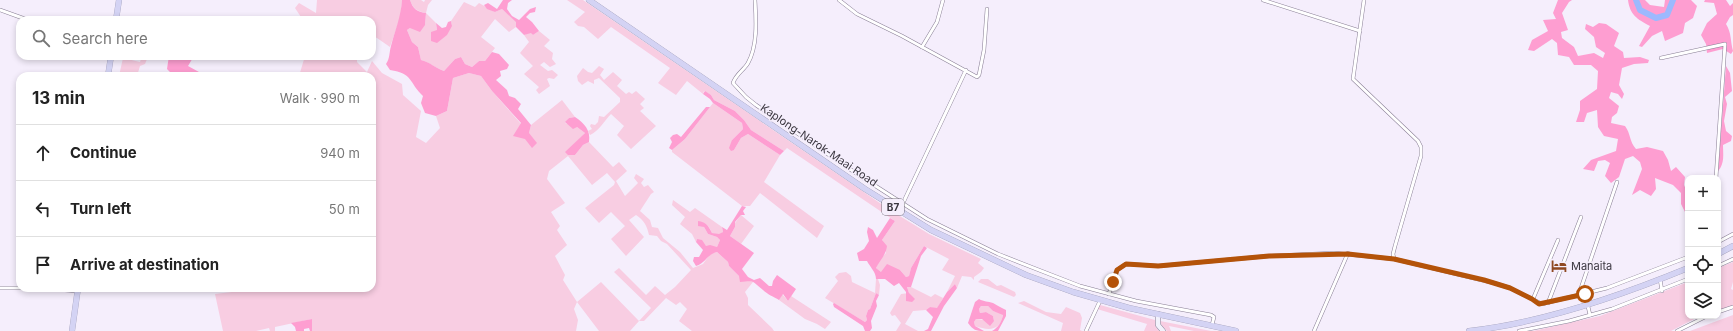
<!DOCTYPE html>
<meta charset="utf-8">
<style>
body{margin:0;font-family:Inter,sans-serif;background:#f6f6f6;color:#222}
.controls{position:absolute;right:12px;bottom:12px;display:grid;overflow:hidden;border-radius:8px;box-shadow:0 2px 6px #0003}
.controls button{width:36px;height:36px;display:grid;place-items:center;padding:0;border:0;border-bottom:1px solid #e0e0e0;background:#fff;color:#222;font:20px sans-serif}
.stop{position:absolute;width:12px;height:12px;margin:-9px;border:3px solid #b45309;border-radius:50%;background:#fff}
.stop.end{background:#b45309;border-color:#fff;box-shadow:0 1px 4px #0008}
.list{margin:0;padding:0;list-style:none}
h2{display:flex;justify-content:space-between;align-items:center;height:52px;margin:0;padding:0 16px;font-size:17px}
h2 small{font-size:13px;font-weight:400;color:#767676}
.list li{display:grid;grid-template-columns:26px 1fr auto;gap:12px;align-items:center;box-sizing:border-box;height:56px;padding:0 16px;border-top:1px solid #e0e0e0}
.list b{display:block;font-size:15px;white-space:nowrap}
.list em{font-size:13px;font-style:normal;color:#767676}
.icon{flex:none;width:22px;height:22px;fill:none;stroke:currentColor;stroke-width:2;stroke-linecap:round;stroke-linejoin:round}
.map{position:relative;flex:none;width:1733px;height:331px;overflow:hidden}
.search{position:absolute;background:#fff;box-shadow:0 2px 6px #0003;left:16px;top:16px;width:360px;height:44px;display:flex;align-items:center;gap:10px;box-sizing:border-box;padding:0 14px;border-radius:12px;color:#767676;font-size:15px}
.panel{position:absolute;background:#fff;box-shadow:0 2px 6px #0003;left:16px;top:72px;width:360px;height:220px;border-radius:12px}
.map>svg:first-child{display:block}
.green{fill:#f8cde2;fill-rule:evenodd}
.forest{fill:#fe9ed1}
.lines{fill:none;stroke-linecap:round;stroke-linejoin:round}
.river{stroke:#9cb9fe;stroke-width:6}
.street-casing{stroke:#897f95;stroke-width:4}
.secondary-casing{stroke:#897f95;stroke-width:5.5}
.highway-casing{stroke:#9e9cb5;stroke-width:6}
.street{stroke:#fff;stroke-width:3}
.secondary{stroke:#f2f2fc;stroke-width:4.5}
.highway{stroke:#d4d3f4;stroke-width:5.5}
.route{stroke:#b45309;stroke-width:5}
.labels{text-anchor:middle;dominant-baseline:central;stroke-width:3;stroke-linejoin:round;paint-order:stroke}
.shield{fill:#f5eefc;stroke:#726d78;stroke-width:1}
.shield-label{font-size:10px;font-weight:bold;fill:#3a363f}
.street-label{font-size:11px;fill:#3a363f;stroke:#f5eefc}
.poi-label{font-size:11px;fill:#3a363f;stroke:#f5eefc;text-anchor:start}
</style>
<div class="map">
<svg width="1733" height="331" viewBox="0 0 1733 331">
<rect width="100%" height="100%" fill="#f5eefc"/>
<g class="green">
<polygon points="317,0 402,0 401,15 390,47 377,38 372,36 372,20 303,20 295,8 299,3 316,13"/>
<path d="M410 0H421L424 2 425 0H432L428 5 426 13 436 23 437 30 452 26 451 21 464 2 475 7 479 3 495 12 502 9 517 22 516 27 509 32 495 19 481 37 495 48 485 61H479L472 67 465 64 461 57 455 59 444 71C435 68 429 62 421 60L418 47 412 42 407 30 410 28 425 25 426 13C417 11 413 9 410 0Z"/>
<polygon points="567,0 583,0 890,210 929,234 981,259 978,263 984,268 981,272 974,277 974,280 971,277 962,276 957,288 955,284 947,292 955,276 942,270 949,259 924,246 911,268 909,276 906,277 900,270 882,273 876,268 880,259 886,253 882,240 895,221 787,148 784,151 751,130 744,120 735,111 714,100 711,95 704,91 703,94 687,81 676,95 658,83 670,68 611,27 598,39 584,27 578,26 574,22 585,12"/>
<polygon points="539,31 550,40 544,46 553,53 552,59 556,64 550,67 544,62 540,65 548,71 552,70 558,75 554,79 549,78 547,79 550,86 539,94 536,90 539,87 524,74 533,66 520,53 529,42 524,35 531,32 533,35"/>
<polygon points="142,56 145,56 147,59 145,64 140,66 137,76 119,76 123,58 140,62"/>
<path d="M305 56H357V62L367 72 372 61 382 73 402 84 403 95 421 111 416 137 426 143 440 128 436 116 447 111 453 78 469 73 481 76 492 91 529 133 531 125 562 100 575 117 569 118 565 123 577 127 585 133 566 152 575 155 583 145 589 142 613 167 619 162 627 171 616 181 625 196 638 183 634 178 636 174 644 179 641 183 644 187 648 185 654 192 651 194 640 211 650 220 652 227 658 228 663 238 680 252 693 268 703 264 710 254 717 252 728 262 729 266 739 276 753 282 745 292 748 298V305L772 328 774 331H692L679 321 687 309 680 302 676 305 666 298 644 321H639L630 331H599L577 302 574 309 578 320 576 331H312V319L275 327V331H270L269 328 256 331H223L215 294 240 291V288H264L265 290 275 288H372V76H299ZM568 156 592 185 607 173 615 182 614 185 585 208 599 223 611 212 625 226 611 239 626 256 644 237 629 220 636 215C644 220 647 226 649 235L657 236 661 241 667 244 691 270 675 287 665 295 655 286 646 295 619 268 614 272 651 308 639 321 601 282 577 302 563 280 565 275 555 256 567 245 557 230 560 226 551 212 565 203 547 179 549 171Z"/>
<path d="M599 66 604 69 600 75 604 80 613 72 622 80 617 86 626 94 629 92 632 94 636 91 645 99 640 104 644 108 640 111 656 126 631 149 617 135 624 126 611 114C604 121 599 131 590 135L588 131 592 129 590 126 591 124 595 125 598 122 599 116 604 117 620 102V98L599 78 594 80V84L588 81 582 85 578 81 577 76 583 68 588 72 592 73Z"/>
<polygon points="713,103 742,123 743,129 732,140 734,150 741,138 748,134 780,155 764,182 824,226 817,238 760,193 750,206 742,206 672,152 672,150 685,139"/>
<path d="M673 200 690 212 695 208 722 227 723 232 719 235 712 233C709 226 706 222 698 222L704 227 708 234 717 237 720 240 717 247 706 246 697 239 696 242 692 234 680 224 685 217 672 205Z"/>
<polygon points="741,215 754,226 741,244 730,236 735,227 735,223"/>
<polygon points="1733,262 1733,282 1731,289 1733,290 1733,306 1718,311 1718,268"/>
<polygon points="846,272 851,276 852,282 875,293 876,279 878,279 880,285 879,295 876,293 870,309 868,310 866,316 867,320 865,322 825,298 838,281 835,277 839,273"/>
<polygon points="981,279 988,279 997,286 1001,285 1015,292 1016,295 1014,297 978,282"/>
<polygon points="1688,282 1688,316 1698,316 1698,317 1671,331 1533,331 1600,316"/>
<polygon points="907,287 911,287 931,297 935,294 943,298 937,309 930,307 926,310 913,311 905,324 918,331 896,331 901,323 895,315 892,316 890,313 901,294 909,293"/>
<polygon points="782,294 788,301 791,296 831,322 825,329 817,324 805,319 779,300"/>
<polygon points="1024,301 1046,312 1061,314 1066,307 1080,313 1082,318 1080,330 1082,331 1061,331 1063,323 1018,303"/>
<polygon points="1100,305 1155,320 1156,327 1159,331 1144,331 1147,324 1097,309"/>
<path d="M981 306H988L993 311 1003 314C1001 331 989 331 975 326L974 322 976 319 994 321 993 316 986 312 980 313 979 309Z"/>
<polygon points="1733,315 1733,331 1690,331"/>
<polygon points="1160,321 1211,331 1194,331 1169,326 1171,331 1167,331 1162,326"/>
</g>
<g class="forest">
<path d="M402 0H410C413 9 417 12 426 13L425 25 420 32 410 28 407 30 412 42 418 47 421 60C430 62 435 68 444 71L455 59 461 57 465 64 472 67 479 61H485L492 52 499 54 509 65 507 69 500 71 501 76 496 80 507 90 509 96 515 98 521 104 518 109 531 125 529 133 537 143 532 148 525 139 513 136 521 123 492 91 481 76 469 73 453 78 447 111 436 116 425 113 421 103 423 96C409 83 413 73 390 70L386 64C390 58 389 53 391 46 395 30 401 17 402 0Z"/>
<polygon points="503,0 512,0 508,3 507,9 512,16 519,20 530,9 536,7 535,12 530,13 526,17 532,22 539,31 533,35 531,33 524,35 516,27 516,22 502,9 495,12 487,9 484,5 488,3 497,9"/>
<path d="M1558 0H1572L1569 2 1562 13 1568 30 1561 32 1562 38 1574 47 1578 56 1594 53 1603 58 1605 53 1596 47 1594 37 1585 29 1586 24 1593 27 1599 23 1606 24 1619 33 1614 46 1623 52 1624 58 1640 57 1649 60 1648 63 1634 64 1622 68 1619 85 1624 94 1622 99 1618 94 1611 92 1609 98 1619 106 1617 113 1612 117 1611 123 1625 126C1631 134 1629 141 1636 149L1647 147 1663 151 1668 160 1671 171 1676 167 1685 177 1684 185 1688 194V214H1686L1681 204V193L1673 185 1655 178 1656 189 1651 196 1640 190 1632 195 1642 169 1640 162 1633 156 1625 159 1619 177 1611 183 1605 176 1610 163 1605 160 1598 161 1594 171 1583 169 1591 160 1616 151 1618 139 1604 136 1598 127 1597 110 1587 113 1584 122H1576L1580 110V101L1597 89 1598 71 1591 65H1574L1569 57 1558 55 1557 43 1552 39 1534 51 1528 50 1532 40 1548 31 1543 20 1556 19 1553 13Z"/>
<path d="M1628 0H1645L1650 5 1664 7 1665 0H1691L1697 6 1693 18 1685 23 1683 33 1665 41 1662 31 1652 36 1642 47 1639 46 1650 26C1637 19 1630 15 1628 0Z"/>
<path d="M1705 0H1726L1730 6 1733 3V15L1730 17 1726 24C1732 34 1730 40 1733 51L1731 54 1723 49 1707 53 1706 44 1701 35 1707 23 1717 14 1714 3 1704 2Z"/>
<polygon points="451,21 452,26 447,35 437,43 431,41 431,32 437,30 436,23 442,28 446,27 448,22"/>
<polygon points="169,56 194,56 188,66 199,72 200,76 173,75 167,69"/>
<path d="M1726 66 1730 73 1732 91 1725 97 1727 104 1724 121 1726 131 1732 136 1731 141 1723 145C1723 153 1725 164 1718 171Z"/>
<polygon points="705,91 711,95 714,100 735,111 744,120 751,130 784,151 780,155 748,134 741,138 734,150 731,151 729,148 732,140 743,129 742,123 713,103 710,99 703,94"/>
<polygon points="706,107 710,107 685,139 672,150 669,148 672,142 670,138 673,135 677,134 681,137"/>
<path d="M575 117C584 123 591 130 589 142L583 145 575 155H568L565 152 585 133 577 127 573 129 565 122 569 118Z"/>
<path d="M742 206 746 207 743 211 745 215H741L735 222V227L730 236 754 253 742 269 748 277 754 280 760 278 769 286H772L773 281 777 275 796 289 788 301 783 294 779 300C774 297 767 294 763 290 752 281 755 280 740 282L739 276 729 266 728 262 717 252C706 255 706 263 696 266L693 261 694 257H699L703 250 696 242 697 239 702 240 706 246 710 245 717 247 720 240 717 237 708 234 704 227 698 226V221C706 222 708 225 712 233L719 234 723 232 722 227 727 230Z"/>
<path d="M890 218 895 221 882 240 887 246C886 255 880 260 876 268L881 272 887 264 900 270 906 277 909 276 911 268 924 246 927 248 921 256 911 287H907L909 293 915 299 912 302 906 301V292L899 283 894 286 885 279H876C876 272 870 267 867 261H859L857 253 864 249 869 241 867 232 868 227 873 230 877 238Z"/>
<polygon points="955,284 957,288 944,306 931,331 924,331 928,329 933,317 926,310 930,307 937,308 947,292"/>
<polygon points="876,293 879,295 876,301 877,306 871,321 872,328 870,331 865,331 863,326 834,307 833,304 834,303 865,322 867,320 866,316 868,310 870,309"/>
<path d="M979 299C984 302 988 301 993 303 997 305 1001 308 1006 310V316L998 331H992C998 328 1002 321 1003 315L993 311 988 306H981L979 309 980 313 986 312 993 316 994 321 990 326 982 319H976L974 322 975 326 984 331C976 331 973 330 968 323L975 302Z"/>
<polygon points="312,319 312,331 310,331 309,328 304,329 304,331 296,331 295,327 291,323"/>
</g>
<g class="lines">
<polyline class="river" points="1636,0 1640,10 1656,18 1667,15 1673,0"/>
<defs>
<g id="street">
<path d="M755 0C756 19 758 45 748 63 744 70 736 74 733 83L746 97 756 105 860 176 927 219 998 254 1080 286 1136 301 1211 315 1214 317 1212 325"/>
<polyline points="839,0 857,14 902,36 977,77 979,75 984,50 987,9"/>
<polyline points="1263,0 1360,31"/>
<polyline points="1364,0 1353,79 1418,141 1421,147 1421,156 1395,246 1393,254 1394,259 1494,283 1510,288 1542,304 1607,288 1688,257"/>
<polyline points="0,10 28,20"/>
<polyline points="922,47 937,22 943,0"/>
<polyline points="1661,58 1725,44 1716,178"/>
<polyline points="903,203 966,70"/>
<polyline points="1718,242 1733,234"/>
<polyline points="1718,266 1733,259"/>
<polyline points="1660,279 1662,291"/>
<polyline points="0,288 39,288 78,291"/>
<polyline points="1109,294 1117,270 1126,264 1159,266 1269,256 1334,253 1394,259"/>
<polyline points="1579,294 1617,182"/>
<polyline points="1585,294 1590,315"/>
<polyline points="1533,299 1558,240"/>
<polyline points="1548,303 1581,217"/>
<polyline points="1718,312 1733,307"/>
<polyline points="1086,331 1100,301"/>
<polyline points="1314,331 1348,253"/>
<polyline points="1519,331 1569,321 1612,309 1688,279"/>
<polyline points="1677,331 1707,316"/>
</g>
<polyline id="secondary" points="1158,314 1158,325 1163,331"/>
<g id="highway">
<polyline points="589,0 865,189 931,230 1026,275 1073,292 1129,308 1236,331"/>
<polyline points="116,20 119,0"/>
<polyline points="108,76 111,56"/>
<polyline points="1718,254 1733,246"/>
<polyline points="72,331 78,288"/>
<path d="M1469 331C1543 323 1620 296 1688 268"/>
</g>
</defs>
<use href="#street" class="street-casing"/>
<use href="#secondary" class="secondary-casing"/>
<use href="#highway" class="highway-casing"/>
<use href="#street" class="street"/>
<use href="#secondary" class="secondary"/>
<use href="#highway" class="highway"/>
</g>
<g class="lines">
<polyline class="route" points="1113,282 1117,270 1126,264 1158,266 1269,256 1348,254 1394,259 1484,280 1510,288 1532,299 1539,304 1585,294"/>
</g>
<defs>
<symbol id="hotel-bare" viewBox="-9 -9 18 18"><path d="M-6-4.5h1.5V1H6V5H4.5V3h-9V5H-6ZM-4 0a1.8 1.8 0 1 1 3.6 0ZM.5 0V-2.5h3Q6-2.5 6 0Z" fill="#8e4821" stroke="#f5eefc" stroke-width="2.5" paint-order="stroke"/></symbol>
</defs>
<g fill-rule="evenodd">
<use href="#hotel-bare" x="1548" y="255" width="22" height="22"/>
</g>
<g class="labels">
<rect class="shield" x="882" y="199" width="22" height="16" rx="3"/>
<g class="shield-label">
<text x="893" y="207">B7</text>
</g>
<g class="street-label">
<text transform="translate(819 145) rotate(34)">Kaplong-Narok-Maai Road</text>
</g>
<g class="poi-label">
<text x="1571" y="266">Manaita</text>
</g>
</g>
</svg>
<div class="controls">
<button>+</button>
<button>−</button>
<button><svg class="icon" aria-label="locate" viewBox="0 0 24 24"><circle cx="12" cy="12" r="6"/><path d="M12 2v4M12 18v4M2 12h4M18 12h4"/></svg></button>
<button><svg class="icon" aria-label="layers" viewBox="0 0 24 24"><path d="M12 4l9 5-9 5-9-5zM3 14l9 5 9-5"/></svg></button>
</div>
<div class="stop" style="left:1585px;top:294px"></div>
<div class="stop end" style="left:1113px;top:282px"></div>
<div class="search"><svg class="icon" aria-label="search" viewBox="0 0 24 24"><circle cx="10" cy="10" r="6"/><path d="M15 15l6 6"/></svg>Search here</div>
<section class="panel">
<h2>13 min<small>Walk · 990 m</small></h2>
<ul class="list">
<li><svg class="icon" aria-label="ahead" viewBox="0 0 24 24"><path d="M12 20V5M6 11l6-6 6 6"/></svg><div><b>Continue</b></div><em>940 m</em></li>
<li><svg class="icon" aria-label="left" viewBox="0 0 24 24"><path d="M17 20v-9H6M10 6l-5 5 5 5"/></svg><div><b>Turn left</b></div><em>50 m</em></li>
<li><svg class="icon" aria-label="arrive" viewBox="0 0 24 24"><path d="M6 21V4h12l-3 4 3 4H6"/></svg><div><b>Arrive at destination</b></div></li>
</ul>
</section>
</div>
